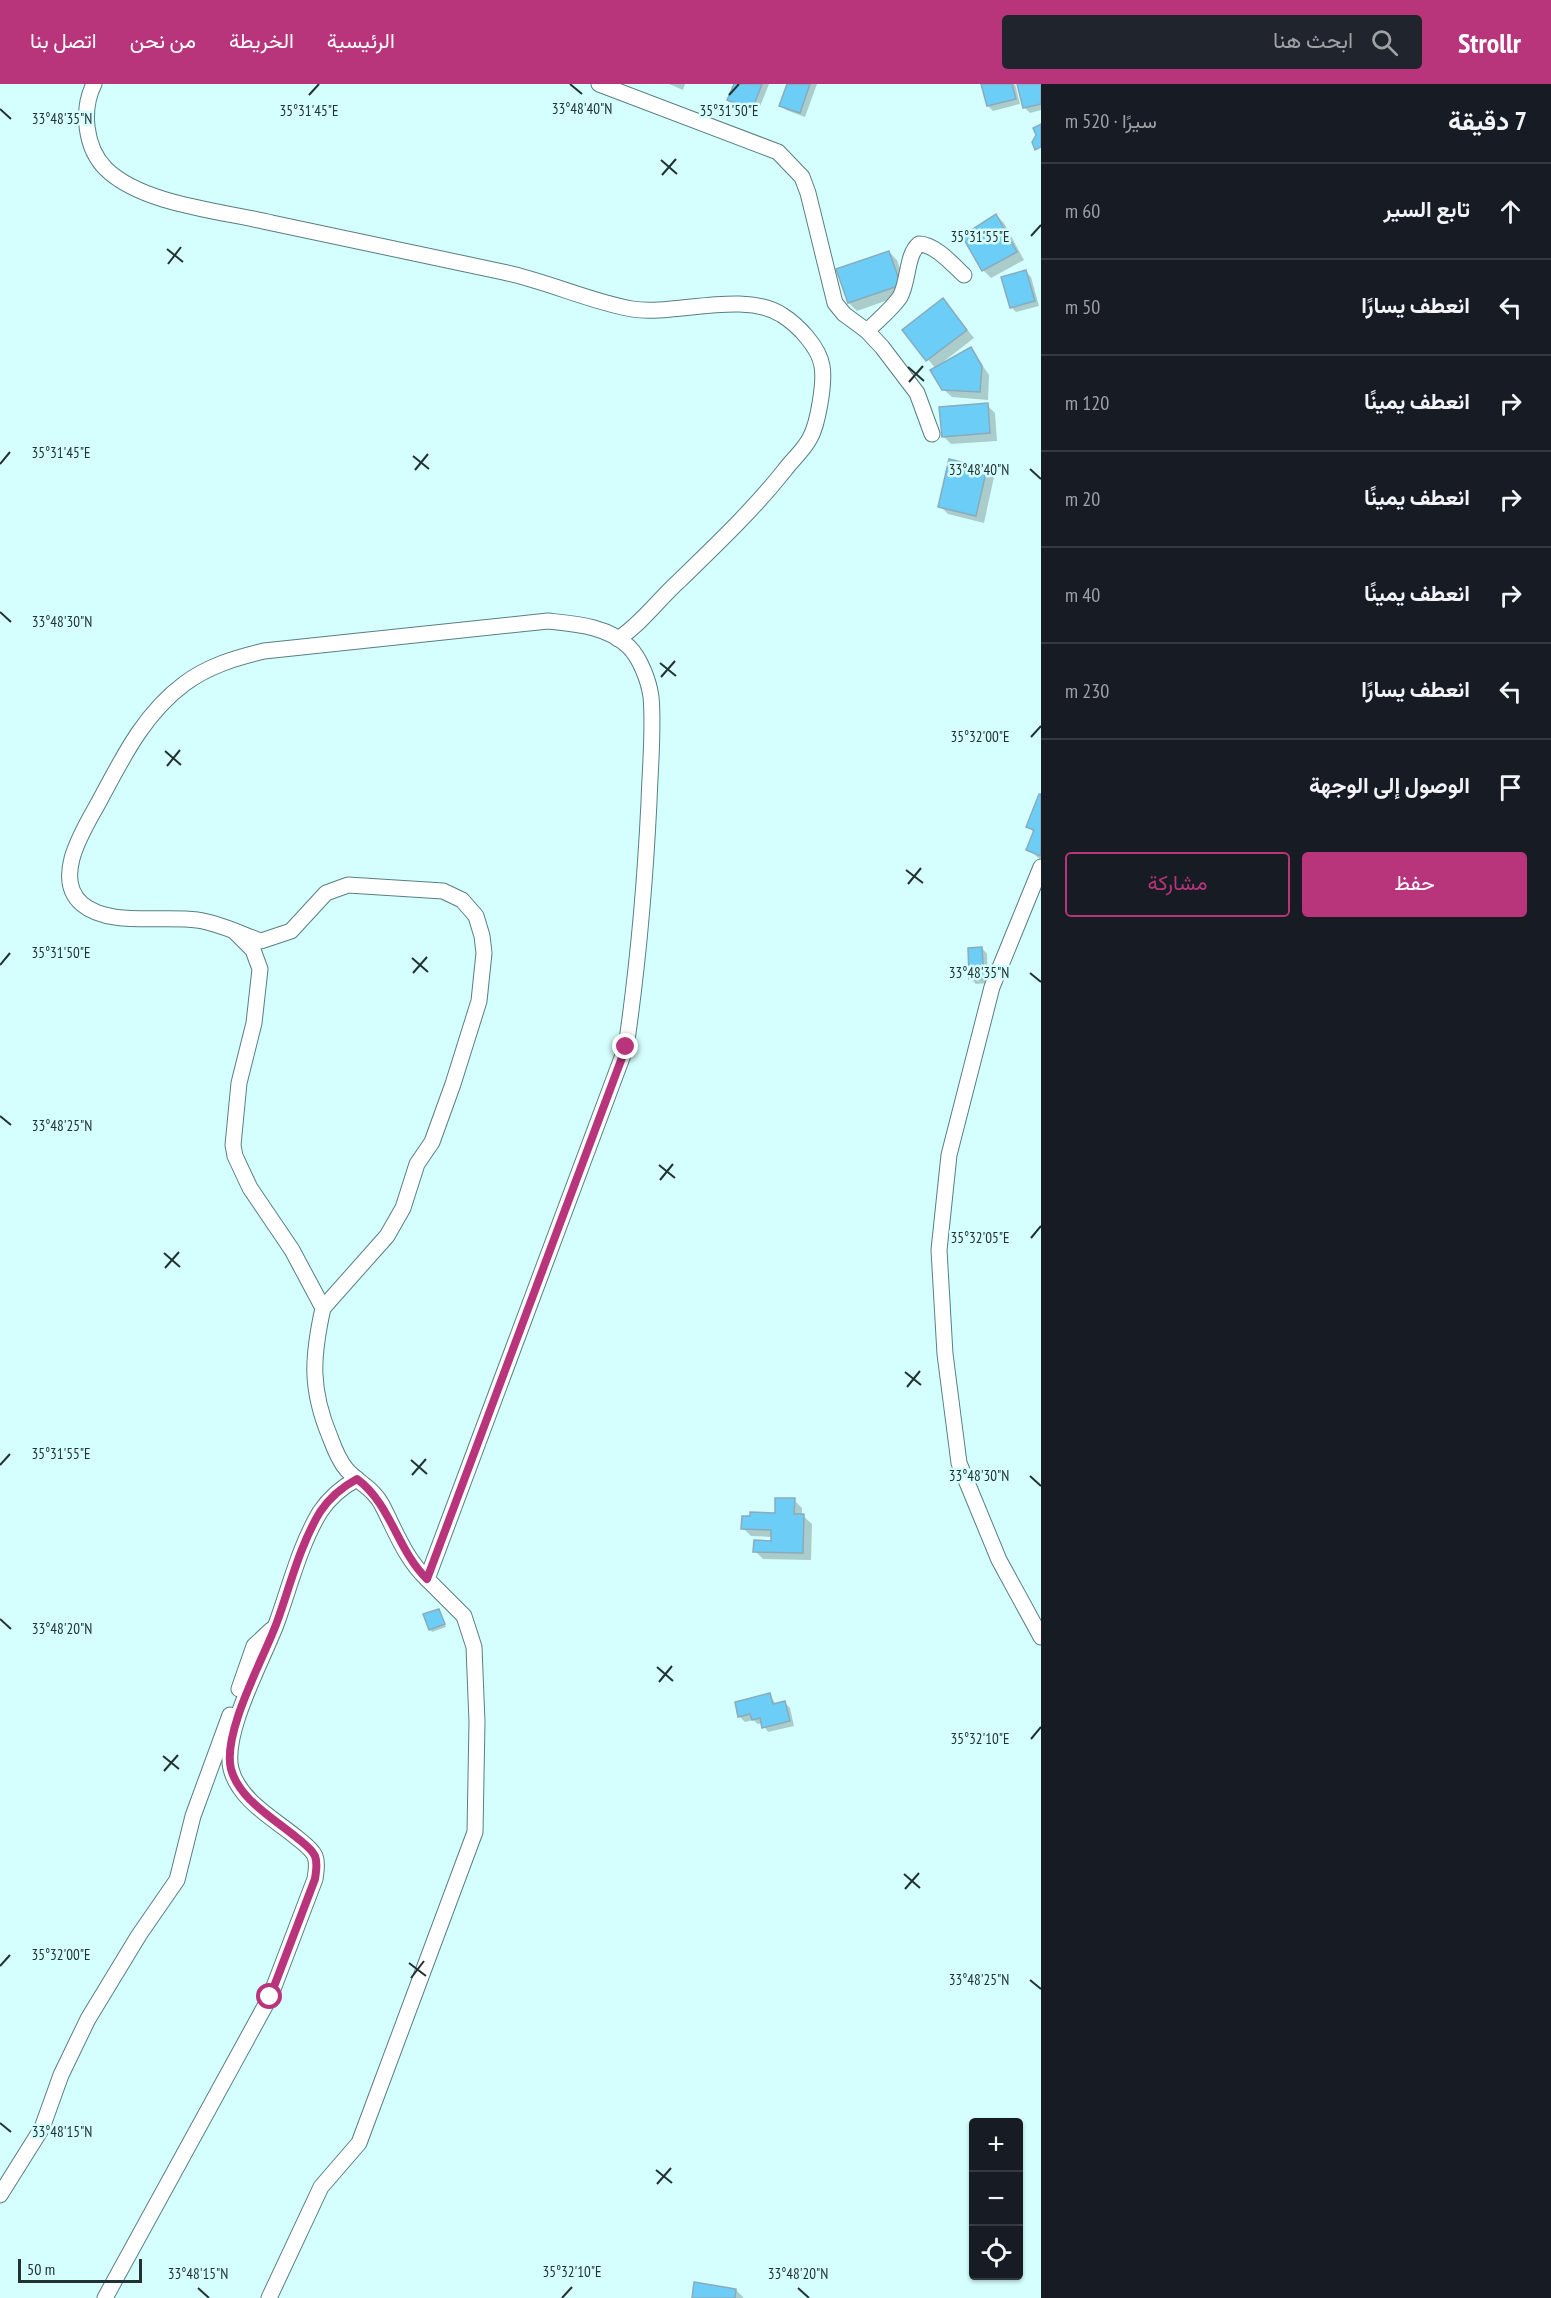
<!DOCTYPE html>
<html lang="ar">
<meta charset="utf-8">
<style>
body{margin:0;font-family:"PT Sans Narrow",Vazirmatn,sans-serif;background:#20242c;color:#f1f3f6;direction:rtl}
.controls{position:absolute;right:18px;bottom:18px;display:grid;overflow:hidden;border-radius:6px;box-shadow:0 2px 4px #0004}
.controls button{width:54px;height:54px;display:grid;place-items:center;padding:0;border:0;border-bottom:2px solid #363941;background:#171b24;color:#f1f3f6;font:30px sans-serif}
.scale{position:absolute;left:18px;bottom:15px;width:124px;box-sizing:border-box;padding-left:6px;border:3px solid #223232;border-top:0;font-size:16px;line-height:21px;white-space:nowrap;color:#223232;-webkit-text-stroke:4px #d5fffe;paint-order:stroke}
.stop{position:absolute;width:18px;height:18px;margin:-14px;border:4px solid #b8347b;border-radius:50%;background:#fff}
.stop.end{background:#b8347b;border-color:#fff;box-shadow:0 2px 6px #0008}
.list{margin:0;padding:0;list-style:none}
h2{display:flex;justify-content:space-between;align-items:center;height:78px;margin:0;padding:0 24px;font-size:26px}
h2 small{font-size:20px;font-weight:400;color:#9ea1a6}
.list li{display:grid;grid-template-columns:39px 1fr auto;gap:18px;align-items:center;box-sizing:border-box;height:96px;padding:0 24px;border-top:2px solid #363941}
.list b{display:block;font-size:22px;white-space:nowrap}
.list em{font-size:20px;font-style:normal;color:#9ea1a6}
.actions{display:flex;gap:12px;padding:18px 24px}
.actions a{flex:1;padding:14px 0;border:2px solid #b8347b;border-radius:6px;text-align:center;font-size:21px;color:#b8347b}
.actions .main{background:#b8347b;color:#fff}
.icon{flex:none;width:33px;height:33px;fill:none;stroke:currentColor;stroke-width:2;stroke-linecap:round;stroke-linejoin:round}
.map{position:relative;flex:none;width:1041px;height:2214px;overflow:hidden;direction:ltr}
header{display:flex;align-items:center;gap:36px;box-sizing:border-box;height:84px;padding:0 30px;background:#b8347b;color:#fff}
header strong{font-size:28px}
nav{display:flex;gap:33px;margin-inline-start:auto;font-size:21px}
.search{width:420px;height:54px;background:#20242c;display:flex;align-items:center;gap:15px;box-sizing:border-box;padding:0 21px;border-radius:6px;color:#9ea1a6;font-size:22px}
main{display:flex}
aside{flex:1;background:#171b24}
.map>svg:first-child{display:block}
.shadow{fill:#0003}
.building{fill:#6ccef7;stroke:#8aabbb;stroke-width:1.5}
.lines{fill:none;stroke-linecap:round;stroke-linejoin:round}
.street-casing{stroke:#597f7f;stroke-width:17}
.street{stroke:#fff;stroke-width:15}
.route{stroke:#b8347b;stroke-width:8}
.ticks{fill:none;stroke:#223232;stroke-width:2}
.ticks-label{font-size:15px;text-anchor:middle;fill:#223232;stroke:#d5fffe;stroke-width:5;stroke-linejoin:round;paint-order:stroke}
</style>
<header>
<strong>Strollr</strong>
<div class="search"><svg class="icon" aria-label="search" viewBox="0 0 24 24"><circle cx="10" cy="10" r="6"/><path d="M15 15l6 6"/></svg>ابحث هنا</div>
<nav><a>الرئيسية</a><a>الخريطة</a><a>من نحن</a><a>اتصل بنا</a></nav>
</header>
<main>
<aside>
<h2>7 دقيقة<small>سيرًا · 520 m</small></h2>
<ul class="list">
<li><svg class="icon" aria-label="ahead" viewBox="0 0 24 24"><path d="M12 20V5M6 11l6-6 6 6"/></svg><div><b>تابع السير</b></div><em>60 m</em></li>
<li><svg class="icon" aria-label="left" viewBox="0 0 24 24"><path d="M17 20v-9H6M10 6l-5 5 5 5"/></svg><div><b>انعطف يسارًا</b></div><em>50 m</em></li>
<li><svg class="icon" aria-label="right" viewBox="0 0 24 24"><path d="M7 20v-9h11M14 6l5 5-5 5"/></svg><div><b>انعطف يمينًا</b></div><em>120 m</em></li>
<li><svg class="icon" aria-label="right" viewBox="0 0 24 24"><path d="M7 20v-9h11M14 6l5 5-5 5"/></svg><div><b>انعطف يمينًا</b></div><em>20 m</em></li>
<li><svg class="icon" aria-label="right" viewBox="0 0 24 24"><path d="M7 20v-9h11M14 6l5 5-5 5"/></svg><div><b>انعطف يمينًا</b></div><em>40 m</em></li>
<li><svg class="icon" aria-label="left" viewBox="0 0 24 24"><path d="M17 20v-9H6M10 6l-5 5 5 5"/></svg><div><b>انعطف يسارًا</b></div><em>230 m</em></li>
<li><svg class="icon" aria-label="arrive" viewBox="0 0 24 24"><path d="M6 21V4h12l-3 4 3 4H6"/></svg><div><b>الوصول إلى الوجهة</b></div></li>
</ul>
<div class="actions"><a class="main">حفظ</a><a>مشاركة</a></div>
</aside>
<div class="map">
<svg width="1041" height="2214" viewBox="0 0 1041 2214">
<rect width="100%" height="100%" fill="#d5fffe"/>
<g class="shadow">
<polygon points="669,0 685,0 683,6"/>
<polygon points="735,0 769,0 757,30 734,21 729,16"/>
<polygon points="789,0 817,0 805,33 786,26 780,21"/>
<polygon points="982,0 1015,0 1020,20 993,27 988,22"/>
<polygon points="1019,0 1041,0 1041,26 1030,29 1025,24"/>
<polygon points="996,131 1004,139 1024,176 991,194 983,186"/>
<polygon points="889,168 897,176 908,209 857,227 849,219 838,186"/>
<polygon points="1026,188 1031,193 1039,222 1016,228 1011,223"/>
<polygon points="943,216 974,254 943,278 971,265 989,291 988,316 952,313 943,305 936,285 904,246"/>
<polygon points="987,321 995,329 997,357 951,360 943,352"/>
<polygon points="986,385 994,393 984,439 948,430 940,422"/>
<polygon points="1041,712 1041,776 1028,765 1034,749 1028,742"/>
<polygon points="982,864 987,870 988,899 976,900 971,895"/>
<polygon points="794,1416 802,1424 802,1431 812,1440 811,1476 763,1475 755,1467 772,1459 773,1453 751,1452 743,1444 776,1430"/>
<polygon points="439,1526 446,1543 432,1548 430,1545"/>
<polygon points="770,1611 776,1621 785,1619 790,1624 794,1642 768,1648 762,1639 758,1640 753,1636 745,1638 740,1633"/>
<polygon points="736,2206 744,2214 693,2214"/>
</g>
<g class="building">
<polygon points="734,0 762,0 752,26 727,16"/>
<polygon points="787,0 810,0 800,29 779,22"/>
<polygon points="981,0 1012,0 1016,15 987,22"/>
<polygon points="1017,0 1041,0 1041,20 1023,24"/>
<polygon points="1041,40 1041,63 1035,66 1032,58 1036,51 1033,44"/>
<polygon points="996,130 1017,168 982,187 962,152"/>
<polygon points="889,167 901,201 848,219 836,185"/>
<polygon points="1026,186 1035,217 1010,224 1001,193"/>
<polygon points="943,214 967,246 926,277 902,246"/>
<polygon points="971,263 982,282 980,308 942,306 930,286"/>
<polygon points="988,319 990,349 942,353 939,323"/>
<polygon points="949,375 987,384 976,432 938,423"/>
<polygon points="1039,710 1041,710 1041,772 1026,766 1034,746 1026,743"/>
<polygon points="982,863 984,895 969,895 968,864"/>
<polygon points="775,1414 795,1414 794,1430 804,1430 803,1469 753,1468 754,1456 771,1457 771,1446 741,1445 742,1432 750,1432 750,1428 775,1429"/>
<polygon points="439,1525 445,1540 429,1546 423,1530"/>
<polygon points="770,1609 773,1620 785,1617 790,1637 762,1644 760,1634 752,1636 750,1630 738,1633 735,1618"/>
<polygon points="694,2198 736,2205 735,2214 692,2214"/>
</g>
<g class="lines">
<defs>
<g id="street">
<path d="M94 0C81 26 85 64 106 85 143 121 223 127 272 139 349 156 426 171 503 188 547 197 588 217 632 225 673 232 744 206 782 231 798 241 819 263 822 282 825 298 818 340 810 354 804 366 792 376 784 387 752 427 716 461 679 497 658 516 642 539 618 555"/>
<polyline points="599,0 778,68 802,93 808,109 835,219 844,230 867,247 882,263 917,309 932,350"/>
<path d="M867 247C878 236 892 225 900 213 909 197 906 171 919 160 935 160 953 181 964 191"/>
<polyline points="1041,783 992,903 949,1071 939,1166 945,1270 959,1379 999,1476 1041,1553"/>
<path d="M235 848 253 866 260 885 254 939 239 999 233 1061 235 1072 250 1104 292 1166 323 1224 387 1152 403 1124 417 1080 432 1058 453 1000 479 917 484 869 482 852 476 832 462 816 443 807 348 801 326 809 291 847 261 857C240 850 220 839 197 836 163 831 109 843 82 820 51 793 86 742 100 716 123 673 144 630 184 600 208 582 235 574 264 567L548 537C576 540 608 542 629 563 640 574 649 597 651 613 654 644 650 685 649 718 645 801 638 881 626 963L427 1495C405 1474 396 1448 382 1421 374 1405 359 1399 347 1386 339 1377 334 1364 330 1353 310 1305 312 1274 323 1224"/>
<polyline points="239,1605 254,1562 271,1546"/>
<polyline points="0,2111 42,2044 61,1991 88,1935 139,1851 177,1796 193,1732 230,1631"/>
<path d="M105 2214 270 1913 315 1795C316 1787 318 1780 315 1772 311 1764 303 1759 296 1753 273 1734 239 1716 231 1685 222 1648 264 1574 277 1538 290 1502 300 1461 320 1428 330 1413 342 1403 357 1395"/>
<polyline points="269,2214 321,2103 359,2059 475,1748 477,1638 474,1563 464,1532 427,1495"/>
</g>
</defs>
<use href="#street" class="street-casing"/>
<use href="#street" class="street"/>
</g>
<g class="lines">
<path class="route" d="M270 1913 315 1795C316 1787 318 1780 315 1772 311 1764 303 1759 296 1753 273 1734 239 1715 231 1685 222 1648 264 1574 277 1538 290 1502 300 1461 320 1428 330 1413 342 1403 357 1395 391 1420 397 1466 427 1495L626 963"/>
</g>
<path class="ticks" d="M570 0 582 10M309 11 319 0M729 11 739 0M0 25 11 35M661 76 677 90M662 91 676 75M1031 152 1041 141M167 165 183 178M168 180 181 163M908 283 924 297M909 298 923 282M413 372 429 385M0 380 10 368M1030 385 1041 395M415 386 428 370M0 528 11 538M660 579 676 592M661 593 675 577M1031 653 1041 642M165 667 181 681M167 682 180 666M906 786 923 799M908 800 921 784M412 874 428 888M0 881 10 869M413 889 427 873M1030 889 1041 898M0 1032 11 1041M659 1081 675 1094M660 1096 673 1080M1031 1154 1041 1142M164 1169 180 1183M165 1184 179 1168M905 1288 921 1301M907 1303 920 1287M411 1376 427 1390M0 1381 10 1370M412 1391 426 1375M1030 1392 1041 1402M0 1535 11 1545M657 1583 673 1597M659 1598 672 1582M1031 1655 1041 1643M163 1672 179 1685M164 1687 178 1671M904 1790 920 1804M905 1805 919 1789M409 1879 426 1892M0 1882 10 1871M411 1894 424 1877M1030 1896 1041 1905M0 2039 11 2048M656 2086 672 2099M657 2100 671 2084M198 2204 209 2214M798 2204 809 2214M562 2214 572 2203"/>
<g class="ticks-label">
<text x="582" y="30">33°48'40"N</text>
<text x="309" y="32">35°31'45"E</text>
<text x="729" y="32">35°31'50"E</text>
<text x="62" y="40">33°48'35"N</text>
<text x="980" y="158">35°31'55"E</text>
<text x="61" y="374">35°31'45"E</text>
<text x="979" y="391">33°48'40"N</text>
<text x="62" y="543">33°48'30"N</text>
<text x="980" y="658">35°32'00"E</text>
<text x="61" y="874">35°31'50"E</text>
<text x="979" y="894">33°48'35"N</text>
<text x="62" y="1047">33°48'25"N</text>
<text x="980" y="1159">35°32'05"E</text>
<text x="61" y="1375">35°31'55"E</text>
<text x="979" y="1397">33°48'30"N</text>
<text x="62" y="1550">33°48'20"N</text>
<text x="980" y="1660">35°32'10"E</text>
<text x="61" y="1876">35°32'00"E</text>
<text x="979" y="1901">33°48'25"N</text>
<text x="62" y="2053">33°48'15"N</text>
<text x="572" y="2193">35°32'10"E</text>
<text x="198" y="2195">33°48'15"N</text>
<text x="798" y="2195">33°48'20"N</text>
</g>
</svg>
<div class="controls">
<button>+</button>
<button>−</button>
<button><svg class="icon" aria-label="locate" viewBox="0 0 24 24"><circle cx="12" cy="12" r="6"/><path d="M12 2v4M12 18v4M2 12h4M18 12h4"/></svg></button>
</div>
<div class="scale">50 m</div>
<div class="stop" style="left:270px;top:1913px"></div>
<div class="stop end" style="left:626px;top:963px"></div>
</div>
</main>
